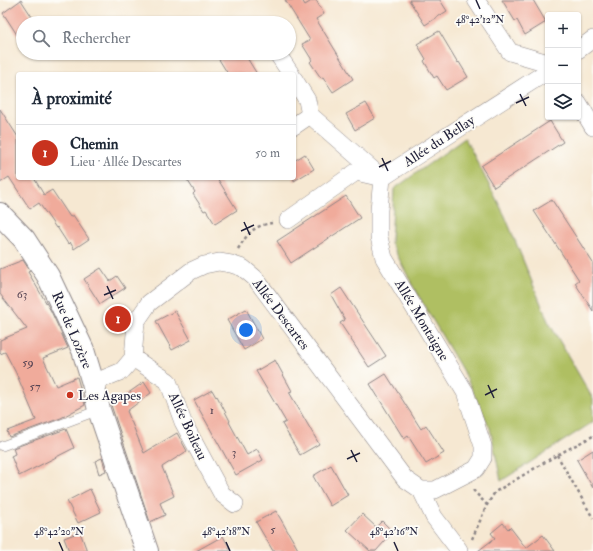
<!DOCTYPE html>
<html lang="fr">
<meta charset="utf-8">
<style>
body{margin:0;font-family:"IM FELL Double Pica",serif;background:#f6f6f7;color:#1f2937}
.controls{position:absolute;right:12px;top:12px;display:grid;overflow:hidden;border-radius:4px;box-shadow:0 1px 3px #0004}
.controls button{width:36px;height:36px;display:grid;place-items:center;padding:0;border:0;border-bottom:1px solid #e0e1e3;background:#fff;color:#1f2937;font:20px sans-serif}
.you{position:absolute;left:246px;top:330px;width:14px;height:14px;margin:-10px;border:3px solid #fff;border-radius:50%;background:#1a73e8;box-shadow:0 0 0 6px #1a73e833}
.badge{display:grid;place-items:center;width:26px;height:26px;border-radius:50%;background:#c8321e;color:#fff;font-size:13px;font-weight:700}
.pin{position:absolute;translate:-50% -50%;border:2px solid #fff;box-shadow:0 1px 4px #0006}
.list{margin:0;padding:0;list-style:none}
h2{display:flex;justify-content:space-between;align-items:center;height:52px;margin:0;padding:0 16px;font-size:17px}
h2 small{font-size:13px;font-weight:400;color:#747a83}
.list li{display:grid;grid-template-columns:26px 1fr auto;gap:12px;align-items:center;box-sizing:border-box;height:56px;padding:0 16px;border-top:1px solid #e0e1e3}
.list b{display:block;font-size:15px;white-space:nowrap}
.list p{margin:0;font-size:13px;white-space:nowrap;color:#747a83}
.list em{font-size:13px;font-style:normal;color:#747a83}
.icon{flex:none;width:22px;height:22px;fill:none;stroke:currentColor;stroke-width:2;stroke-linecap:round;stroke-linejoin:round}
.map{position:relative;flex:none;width:593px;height:551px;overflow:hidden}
.search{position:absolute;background:#fff;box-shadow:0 1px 3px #0004;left:16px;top:16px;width:280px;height:44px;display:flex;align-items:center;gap:10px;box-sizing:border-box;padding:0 14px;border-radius:22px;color:#747a83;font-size:15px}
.panel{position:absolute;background:#fff;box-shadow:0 1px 3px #0004;left:16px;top:72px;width:280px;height:108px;border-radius:4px}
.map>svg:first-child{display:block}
.green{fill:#afbf62;stroke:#68704e}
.building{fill:#f0ab9b}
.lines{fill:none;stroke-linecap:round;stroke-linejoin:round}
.lane-casing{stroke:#8c8586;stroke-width:10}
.street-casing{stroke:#8c8586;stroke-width:18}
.secondary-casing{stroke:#8c8586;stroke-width:24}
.path{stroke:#8c8586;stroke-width:2.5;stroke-dasharray:3 3;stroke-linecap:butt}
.lane{stroke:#fff;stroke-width:9}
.street{stroke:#fff;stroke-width:17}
.secondary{stroke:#fff;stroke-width:22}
.ticks{fill:none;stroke:#22223b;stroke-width:1.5}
.poi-dot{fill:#c8321e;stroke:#fdfcf7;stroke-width:1.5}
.labels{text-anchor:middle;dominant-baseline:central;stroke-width:3.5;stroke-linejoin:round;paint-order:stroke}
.number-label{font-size:12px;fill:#564453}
.street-label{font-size:14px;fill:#22223b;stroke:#fdfcf7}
.poi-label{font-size:14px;fill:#22223b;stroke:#fdfcf7;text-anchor:start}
.ticks-label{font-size:10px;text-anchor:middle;fill:#22223b;stroke:#fdfcf7;stroke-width:3.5;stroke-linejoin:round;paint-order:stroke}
</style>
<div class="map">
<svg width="593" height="551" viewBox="0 0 593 551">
<rect width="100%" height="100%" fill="#fdfcf7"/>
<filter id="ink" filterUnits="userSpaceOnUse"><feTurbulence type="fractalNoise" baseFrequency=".025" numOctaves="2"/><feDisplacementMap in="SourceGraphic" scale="8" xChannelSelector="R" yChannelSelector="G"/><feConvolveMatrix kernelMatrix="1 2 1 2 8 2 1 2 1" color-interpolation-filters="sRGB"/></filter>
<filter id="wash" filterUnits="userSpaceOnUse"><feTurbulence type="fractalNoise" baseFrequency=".012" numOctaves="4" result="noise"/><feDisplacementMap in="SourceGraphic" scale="16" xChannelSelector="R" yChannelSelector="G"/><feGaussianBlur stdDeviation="0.9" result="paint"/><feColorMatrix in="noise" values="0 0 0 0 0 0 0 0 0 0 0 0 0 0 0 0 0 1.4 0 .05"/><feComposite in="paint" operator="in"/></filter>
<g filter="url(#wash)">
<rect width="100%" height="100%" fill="#f6e8d2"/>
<polygon class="green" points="465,138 505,216 548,321 593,399 593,422 501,481 490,428 465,375 414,288 391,243 394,189"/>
<g id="blocks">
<g class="building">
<polygon points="21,0 36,23 23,23 23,44 3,13"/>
<polygon points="285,0 302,0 305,5 313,0 316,0 324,14 316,19 353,79 333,92 323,77 321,78 310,62 312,60 302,44 310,40"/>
<polygon points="409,0 440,0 447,11 425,25"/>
<polygon points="502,0 533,0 546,22 525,35 517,20 515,21"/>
<polygon points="439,31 458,63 459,62 468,77 446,90 437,76 434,78 424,61 426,59 417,44"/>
<polygon points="215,53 244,53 257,74 228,74"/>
<polygon points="366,103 375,118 355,130 346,114"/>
<polygon points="0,109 18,137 18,178 34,178 44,195 52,190 70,217 73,215 89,239 74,249 70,242 68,244 57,227 56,228 39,203 30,209 9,177 0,183"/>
<polygon points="550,121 563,142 494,187 481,166"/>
<polygon points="305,154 314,169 294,181 294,161"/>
<polygon points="186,178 217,178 237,210 215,224 206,210 204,211 193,194 195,192"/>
<polygon points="346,196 360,218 291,263 277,241"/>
<polygon points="552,200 593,263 593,311 575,283 579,280 534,211"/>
<polygon points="23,260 30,271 28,272 51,311 68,348 43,358 56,386 77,377 85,405 61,418 9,437 7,431 36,420 16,373 5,352 0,354 0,340 27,329 0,294 0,269"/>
<polygon points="101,268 110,281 117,276 125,288 100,304 84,279"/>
<polygon points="341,288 386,356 369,367 340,323 345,320 331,295"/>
<polygon points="246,309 262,339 244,350 227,320"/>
<polygon points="175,311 191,340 172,350 156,321"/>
<polygon points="275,360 292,391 289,392 319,444 300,455 282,424 286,422 256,371"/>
<polygon points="386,374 421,429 426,425 444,453 426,464 408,436 404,439 370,384"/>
<polygon points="144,382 151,393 127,411 144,453 177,433 187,451 162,467 174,496 160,503 165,515 150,522 110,402 124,396"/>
<polygon points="212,390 216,397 217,396 230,421 229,422 247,455 257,449 263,460 236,475 194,400"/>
<polygon points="66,429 74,448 19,476 11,456 15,454 13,448"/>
<polygon points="593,450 593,488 577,460"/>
<polygon points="102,458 106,471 99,474 95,461"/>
<polygon points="331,465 348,495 330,506 313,476"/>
<polygon points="90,489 101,512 78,523 67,501"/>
<polygon points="276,511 291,537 299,551 273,551 256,522"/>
<polygon points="362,514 376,527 382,521 393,532 376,551 370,551 347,530"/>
<polygon points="503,523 508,529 510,527 526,548 543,535 555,551 478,551 495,538 491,533"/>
<polygon points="80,532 87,551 69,551 64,538"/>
<polygon points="223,536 231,551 196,551"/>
</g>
</g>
</g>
<g filter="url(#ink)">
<use href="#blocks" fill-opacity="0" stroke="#8c8586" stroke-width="1"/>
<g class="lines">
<defs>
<polyline id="lane" points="2,446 99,410"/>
<g id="street">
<polyline points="476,0 510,52 548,63"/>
<polyline points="578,50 593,39"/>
<polyline points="277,53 291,74"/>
<polyline points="578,102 593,127"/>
<polyline points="294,126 310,115"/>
<polyline points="288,220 356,172 382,178 548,71"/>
<polyline points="133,358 168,381 183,422 222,494 235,504"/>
<polyline points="93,383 122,371 133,358 136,322 149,303 191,271 204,265 219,262 231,264 243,268 255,278 405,479 421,490 435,490 476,469 483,458 483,446 465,392 384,258 379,237 379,210 382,178 310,115 307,100 294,79"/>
<polyline points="421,490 434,517 459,550"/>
</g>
<polyline id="secondary" points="0,214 24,239 48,276 83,350 93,383 99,410 147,551"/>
</defs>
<use href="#lane" class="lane-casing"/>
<use href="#street" class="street-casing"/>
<use href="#secondary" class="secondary-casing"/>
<g class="path">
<path d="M238 249C248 233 253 226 272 223"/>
<polyline points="557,455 593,518"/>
<polyline points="473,490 487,505"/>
<polyline points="472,539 487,505 495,492 557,455 593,436"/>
</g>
<use href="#lane" class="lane"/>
<use href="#street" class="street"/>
<use href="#secondary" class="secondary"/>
</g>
</g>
<path class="ticks" d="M476 0 480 9M520 94 526 106M516 103 529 97M382 158 388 171M379 167 391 161M244 222 250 235M241 231 254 225M107 286 113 299M104 295 116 290M488 385 494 398M485 395 497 389M351 450 357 462M347 459 360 453M59 542 63 551M226 542 230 551M394 542 398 551"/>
<circle class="poi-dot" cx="70" cy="395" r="4"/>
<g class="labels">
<g class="number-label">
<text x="22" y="294">63</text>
<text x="28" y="362">59</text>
<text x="35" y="386">57</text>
<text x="212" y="410">1</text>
<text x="234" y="452">3</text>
<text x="273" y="529">5</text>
</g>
<g class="street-label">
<text transform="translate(439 141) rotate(-33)">Allée du Bellay</text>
<text transform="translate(281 314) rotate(53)">Allée Descartes</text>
<text transform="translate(422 320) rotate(59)">Allée Montaigne</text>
<text transform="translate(72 330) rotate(67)">Rue de Lozère</text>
<text transform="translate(188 426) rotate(65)">Allée Boileau</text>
</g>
<g class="poi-label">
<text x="78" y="395">Les Agapes</text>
</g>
</g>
<g class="ticks-label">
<text x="480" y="23">48°42'12"N</text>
<text x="59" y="535">48°42'20"N</text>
<text x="226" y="535">48°42'18"N</text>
<text x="394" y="535">48°42'16"N</text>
</g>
</svg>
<div class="controls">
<button>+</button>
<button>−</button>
<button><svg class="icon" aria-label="layers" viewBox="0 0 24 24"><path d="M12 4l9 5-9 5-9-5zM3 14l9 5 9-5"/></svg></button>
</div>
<div class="you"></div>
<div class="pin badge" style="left:118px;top:319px">1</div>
<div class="search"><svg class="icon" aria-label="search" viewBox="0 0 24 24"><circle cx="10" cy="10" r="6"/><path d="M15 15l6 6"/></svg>Rechercher</div>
<section class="panel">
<h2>À proximité<small></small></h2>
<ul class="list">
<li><span class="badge">1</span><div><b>Chemin</b><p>Lieu · Allée Descartes</p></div><em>50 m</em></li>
</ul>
</section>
</div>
